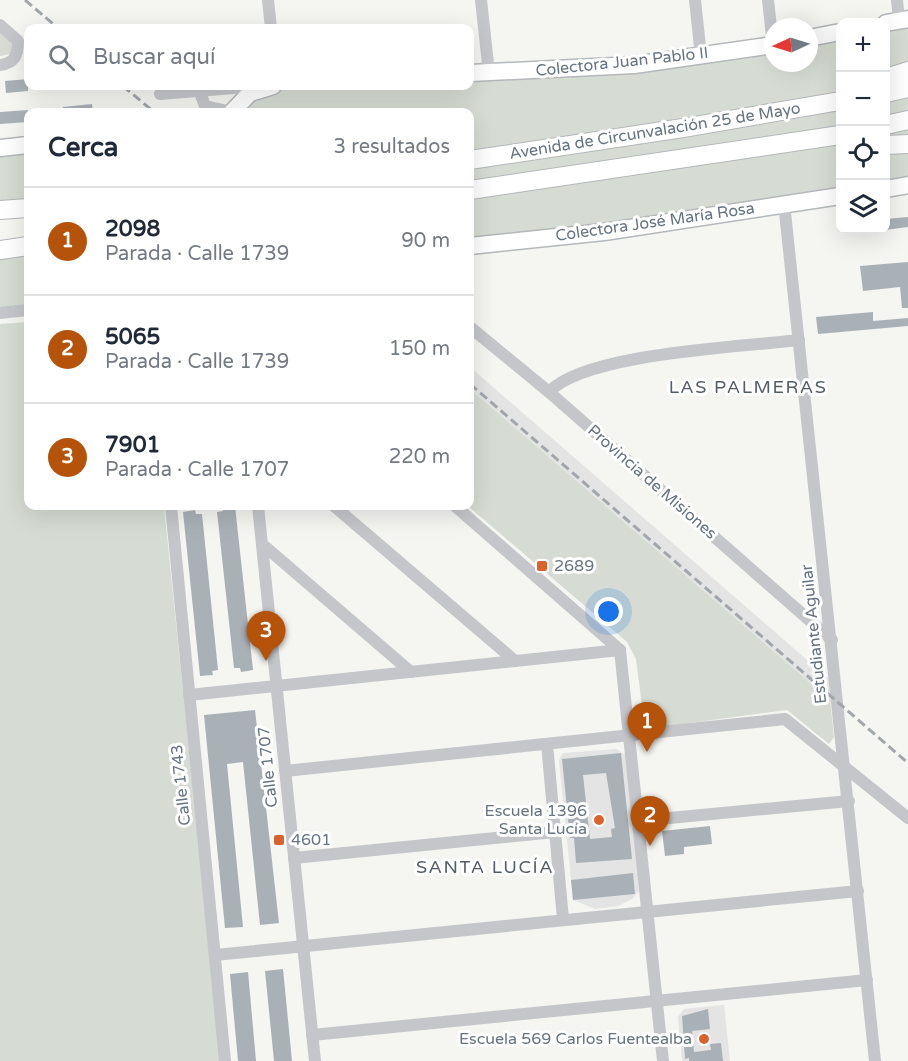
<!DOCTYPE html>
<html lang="es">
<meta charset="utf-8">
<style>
body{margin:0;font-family:"Varela Round",sans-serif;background:#f2f2f3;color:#1f2937}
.controls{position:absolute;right:18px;top:18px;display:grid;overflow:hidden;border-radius:12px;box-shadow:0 6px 24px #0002}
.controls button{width:54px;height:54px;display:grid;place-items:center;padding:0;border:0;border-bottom:2px solid #e0e1e3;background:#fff;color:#1f2937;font:30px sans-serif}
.compass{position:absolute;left:764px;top:18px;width:54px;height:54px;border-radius:50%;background:#fff;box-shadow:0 6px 24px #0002;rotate:266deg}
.you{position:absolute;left:609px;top:612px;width:21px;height:21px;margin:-15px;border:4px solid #fff;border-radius:50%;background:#1a73e8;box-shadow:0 0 0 9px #1a73e833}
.badge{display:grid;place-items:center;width:39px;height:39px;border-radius:50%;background:#b45309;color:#fff;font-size:20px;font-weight:700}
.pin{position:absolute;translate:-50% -50px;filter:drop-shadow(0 2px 3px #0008)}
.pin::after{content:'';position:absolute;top:32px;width:21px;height:18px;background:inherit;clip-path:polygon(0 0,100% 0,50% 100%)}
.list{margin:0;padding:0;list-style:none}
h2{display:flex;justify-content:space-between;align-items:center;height:78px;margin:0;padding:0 24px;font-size:26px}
h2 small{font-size:20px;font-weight:400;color:#747a83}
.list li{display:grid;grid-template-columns:39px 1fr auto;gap:18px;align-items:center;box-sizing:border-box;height:108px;padding:0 24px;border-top:2px solid #e0e1e3}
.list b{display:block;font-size:22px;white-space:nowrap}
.list p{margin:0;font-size:20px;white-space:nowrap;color:#747a83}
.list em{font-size:20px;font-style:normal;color:#747a83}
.icon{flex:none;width:33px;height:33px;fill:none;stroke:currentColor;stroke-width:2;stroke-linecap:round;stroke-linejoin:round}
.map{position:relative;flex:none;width:908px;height:1061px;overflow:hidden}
.search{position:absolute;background:#fff;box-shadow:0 6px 24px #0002;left:24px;top:24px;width:450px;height:66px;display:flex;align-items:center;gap:15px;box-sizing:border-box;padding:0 21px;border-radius:12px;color:#747a83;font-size:22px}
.panel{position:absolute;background:#fff;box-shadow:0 6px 24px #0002;left:24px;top:108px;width:450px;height:402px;border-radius:12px}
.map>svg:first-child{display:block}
.built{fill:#e3e4e3}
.green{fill:#d6dcd3}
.building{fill:#aab1b6;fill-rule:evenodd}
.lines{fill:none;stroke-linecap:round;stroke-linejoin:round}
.major-casing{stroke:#b4b8bb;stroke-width:19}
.highway-casing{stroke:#b4b7ba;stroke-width:20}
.minor{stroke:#c4c6ca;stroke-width:12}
.major{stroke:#fff;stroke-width:16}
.highway{stroke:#fff;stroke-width:18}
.rail{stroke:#a2a7ac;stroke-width:3;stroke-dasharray:9 4.5;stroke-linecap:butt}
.poi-dot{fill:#da632d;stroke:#fff;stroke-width:2}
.labels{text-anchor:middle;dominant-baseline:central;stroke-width:6;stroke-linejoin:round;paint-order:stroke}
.street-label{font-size:16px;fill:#667381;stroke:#fff}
.poi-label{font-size:16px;fill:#667381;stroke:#fff;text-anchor:start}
.neighbourhood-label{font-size:18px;letter-spacing:1.5px;fill:#535d67;stroke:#fff}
</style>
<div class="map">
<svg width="908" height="1061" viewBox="0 0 908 1061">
<rect width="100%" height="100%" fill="#f5f5f2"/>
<g class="built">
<polygon points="470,367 829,679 830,700 470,389"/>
<polygon points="617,749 626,756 640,890 632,899 618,906 595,909 573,900 559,760 563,753"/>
<polygon points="724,1005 730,1061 682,1061 678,1017 684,1009"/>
</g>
<g class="green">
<polygon points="908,19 908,185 886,189 886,23"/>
<polygon points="0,31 14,43 14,48 10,54 0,56"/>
<polygon points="840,32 840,196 470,246 470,112 232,112 273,86 470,86 470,73 773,45 773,63 809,63 809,38"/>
<polygon points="28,145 28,208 0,210 0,148"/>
<polygon points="28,246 28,310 0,313 0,250"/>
<polygon points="28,322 28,506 164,506 221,1061 0,1061 0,324"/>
<polygon points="470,389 830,700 834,737 829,744 787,710 645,729 636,659 627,642 468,506"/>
</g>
<g class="building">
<polygon points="28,79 28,91 6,93 5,81"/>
<polygon points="92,104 93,112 63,112 63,107"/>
<polygon points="28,110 28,122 0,124 0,112"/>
<polygon points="908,217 908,227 885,230 885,219"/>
<polygon points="908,262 908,308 902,308 900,287 863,291 860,266"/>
<polygon points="873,312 873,321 908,318 908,326 818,334 816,317"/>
<polygon points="235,506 253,670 241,672 240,668 234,668 217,512 223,511 223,507"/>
<polygon points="195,510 196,514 202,514 218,670 212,671 213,675 200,676 183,512"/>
<polygon points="255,710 279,923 260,925 243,762 227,764 243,927 225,928 204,715"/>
<path d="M621 753 632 859 576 863 574 838H570L562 759ZM606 773 615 828 611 829 612 837 590 839 583 775Z"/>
<polygon points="710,826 712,844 684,847 684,854 665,856 662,831"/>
<polygon points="633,873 635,894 573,900 571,880"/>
<polygon points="283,969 292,1061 274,1061 265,971"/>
<polygon points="248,972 256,1061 238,1061 230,974"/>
<polygon points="708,1009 710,1029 692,1031 694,1052 711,1050 710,1044 721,1043 723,1061 689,1061 689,1058 685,1059 682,1016"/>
</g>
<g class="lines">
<defs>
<g id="major">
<polyline points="886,23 908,19"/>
<polyline points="809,38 840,32"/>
<polyline points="470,73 634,65 773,45"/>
<polyline points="232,112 250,93 273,86"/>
<polyline points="0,148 28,145"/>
<polyline points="886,189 908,185"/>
<polyline points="470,246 604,232 840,196"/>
</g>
<g id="highway">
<polyline points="886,78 908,71"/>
<polyline points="886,93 908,88"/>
<polyline points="886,125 908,120"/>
<polyline points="886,145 908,144"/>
<polyline points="470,160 683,128 840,101"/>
<polyline points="470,190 840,135"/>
<polyline points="0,210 28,208"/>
<polyline points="0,250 28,246"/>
</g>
</defs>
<use href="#major" class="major-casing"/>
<use href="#highway" class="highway-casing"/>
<g class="minor">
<polyline points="268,0 271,28"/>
<polyline points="481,0 489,73"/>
<polyline points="695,0 701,56"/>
<polyline points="768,0 773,45"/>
<polyline points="897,0 899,20"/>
<path d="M0 25 18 41C18 55 15 63 0 65"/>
<polyline points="199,90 205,106 232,112"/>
<polyline points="160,94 259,86"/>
<polyline points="784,203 875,1061"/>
<polyline points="0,313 28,310"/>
<polyline points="470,327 549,392 832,640"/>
<path d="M549 392C585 353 742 347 799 340"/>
<polyline points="171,506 225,1061"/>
<polyline points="258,506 315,1061"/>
<polyline points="334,506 515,661"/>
<polyline points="455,506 620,650"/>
<polyline points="262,544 411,672"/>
<polyline points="620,650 663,1061"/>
<polyline points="189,695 620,650"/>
<polyline points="547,744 563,919"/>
<polyline points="285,771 785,719 908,818"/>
<polyline points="638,821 849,801"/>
<polyline points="294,858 555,832"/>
<polyline points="215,955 858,891"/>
<polyline points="312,1035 867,980"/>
</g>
<use href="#major" class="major"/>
<use href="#highway" class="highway"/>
<g class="rail">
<polyline points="25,0 58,28"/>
<polyline points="123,86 154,112"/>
<polyline points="470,384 908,763"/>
</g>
</g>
<g class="poi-dot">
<rect x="536" y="560" width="12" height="12" rx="3"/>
<circle cx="599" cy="820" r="6"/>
<rect x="273" y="834" width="12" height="12" rx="3"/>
<circle cx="704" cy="1039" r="6"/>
</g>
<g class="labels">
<g class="street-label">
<text transform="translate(622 62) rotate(-6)">Colectora Juan Pablo II</text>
<text transform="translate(655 131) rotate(-9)">Avenida de Circunvalación 25 de Mayo</text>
<text transform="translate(655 222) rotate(-8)">Colectora José María Rosa</text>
<text transform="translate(652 482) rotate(41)">Provincia de Misiones</text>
<text transform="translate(814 634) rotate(-96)">Estudiante Aguilar</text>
<text transform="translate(268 767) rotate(-96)">Calle 1707</text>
<text transform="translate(181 785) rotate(-96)">Calle 1743</text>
</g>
<g class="poi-label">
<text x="554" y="566">2689</text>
<text x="587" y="811" text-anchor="end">Escuela 1396<tspan x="587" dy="18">Santa Lucía</tspan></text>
<text x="291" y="840">4601</text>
<text x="692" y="1039" text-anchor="end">Escuela 569 Carlos Fuentealba</text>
</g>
<g class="neighbourhood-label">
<text x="748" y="387">LAS PALMERAS</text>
<text x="485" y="867">SANTA LUCÍA</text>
</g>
</g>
</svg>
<div class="controls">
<button>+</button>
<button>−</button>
<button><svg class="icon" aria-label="locate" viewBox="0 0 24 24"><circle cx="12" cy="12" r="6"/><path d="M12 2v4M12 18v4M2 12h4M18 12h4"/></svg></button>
<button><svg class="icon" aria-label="layers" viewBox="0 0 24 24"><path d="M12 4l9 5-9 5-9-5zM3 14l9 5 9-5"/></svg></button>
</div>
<svg class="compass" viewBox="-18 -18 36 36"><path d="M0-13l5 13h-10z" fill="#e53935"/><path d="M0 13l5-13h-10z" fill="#747a83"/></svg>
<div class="you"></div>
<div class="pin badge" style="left:647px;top:752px">1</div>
<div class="pin badge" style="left:650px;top:846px">2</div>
<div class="pin badge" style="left:266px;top:661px">3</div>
<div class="search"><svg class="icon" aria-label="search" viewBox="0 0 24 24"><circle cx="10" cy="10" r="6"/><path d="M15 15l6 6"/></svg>Buscar aquí</div>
<section class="panel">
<h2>Cerca<small>3 resultados</small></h2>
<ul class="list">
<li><span class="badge">1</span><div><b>2098</b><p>Parada · Calle 1739</p></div><em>90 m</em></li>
<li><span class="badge">2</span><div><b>5065</b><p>Parada · Calle 1739</p></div><em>150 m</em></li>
<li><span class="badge">3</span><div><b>7901</b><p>Parada · Calle 1707</p></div><em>220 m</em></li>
</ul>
</section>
</div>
